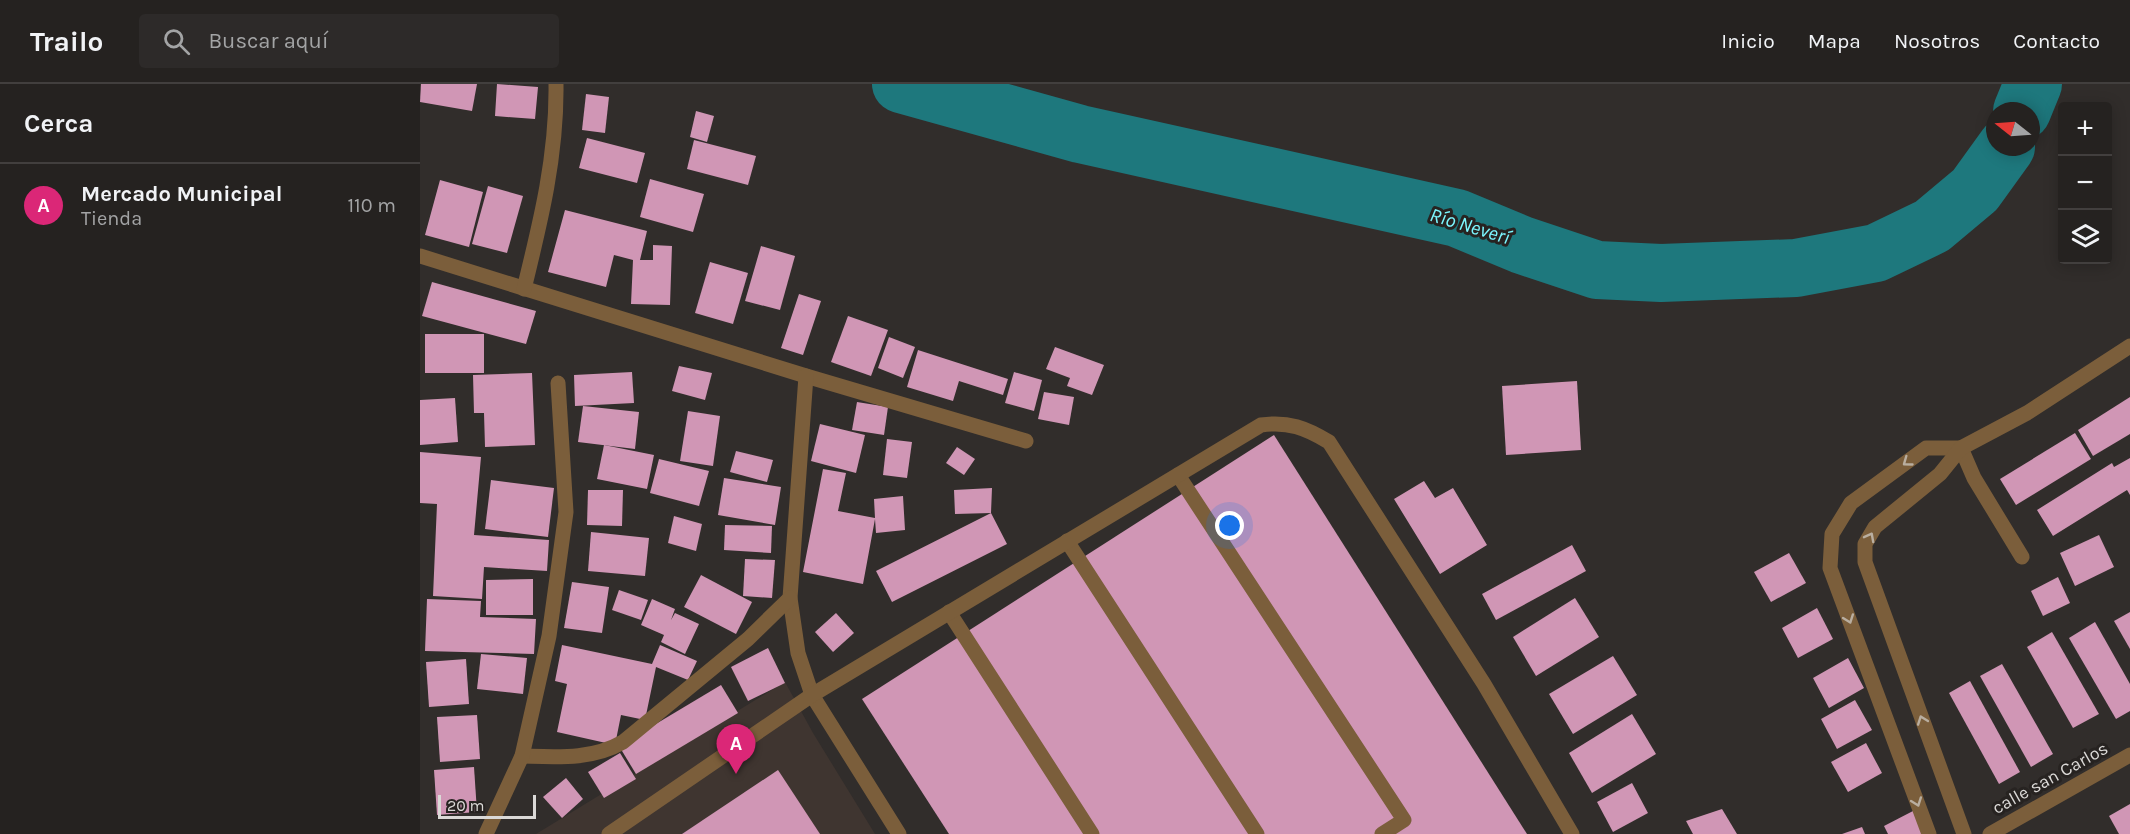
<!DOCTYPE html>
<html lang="es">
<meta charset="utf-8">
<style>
body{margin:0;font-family:Karla,sans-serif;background:#2d2a29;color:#f1f3f6}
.controls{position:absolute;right:18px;top:18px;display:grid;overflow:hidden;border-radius:6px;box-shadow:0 3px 15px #0003}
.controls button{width:54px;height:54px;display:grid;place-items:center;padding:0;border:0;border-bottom:2px solid #423f3e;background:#252220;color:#f1f3f6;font:30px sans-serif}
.compass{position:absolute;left:1566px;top:18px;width:54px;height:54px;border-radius:50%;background:#252220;box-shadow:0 3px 15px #0003;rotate:287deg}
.scale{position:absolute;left:18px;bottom:15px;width:98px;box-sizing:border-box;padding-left:6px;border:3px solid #dbd9d7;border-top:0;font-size:16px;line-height:21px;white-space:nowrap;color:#dbd9d7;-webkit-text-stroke:4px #272321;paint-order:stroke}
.you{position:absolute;left:810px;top:442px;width:21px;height:21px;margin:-15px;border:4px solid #fff;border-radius:50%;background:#1a73e8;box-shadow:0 0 0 9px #1a73e833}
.badge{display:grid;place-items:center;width:39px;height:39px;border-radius:50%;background:#db2777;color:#fff;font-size:20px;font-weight:700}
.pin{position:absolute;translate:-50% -50px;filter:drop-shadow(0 2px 3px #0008)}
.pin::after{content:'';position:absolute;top:32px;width:21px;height:18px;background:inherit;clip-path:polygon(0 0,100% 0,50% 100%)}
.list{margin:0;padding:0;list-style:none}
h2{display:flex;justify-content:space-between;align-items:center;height:78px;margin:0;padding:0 24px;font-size:26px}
h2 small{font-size:20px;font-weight:400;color:#a3a4a5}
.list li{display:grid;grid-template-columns:39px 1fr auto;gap:18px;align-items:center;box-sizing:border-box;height:84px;padding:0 24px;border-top:2px solid #423f3e}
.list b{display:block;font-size:22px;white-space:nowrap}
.list p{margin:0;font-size:20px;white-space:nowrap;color:#a3a4a5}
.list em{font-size:20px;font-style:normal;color:#a3a4a5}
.icon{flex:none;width:33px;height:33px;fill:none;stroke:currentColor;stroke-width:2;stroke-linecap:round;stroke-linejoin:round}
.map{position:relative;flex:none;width:1710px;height:750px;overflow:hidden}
header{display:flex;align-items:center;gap:36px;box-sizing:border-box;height:84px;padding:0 30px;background:#252220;border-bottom:2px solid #423f3e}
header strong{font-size:28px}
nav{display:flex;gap:33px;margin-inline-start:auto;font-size:21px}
.search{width:420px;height:54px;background:#2d2a29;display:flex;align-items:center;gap:15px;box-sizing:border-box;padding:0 21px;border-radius:6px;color:#a3a4a5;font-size:22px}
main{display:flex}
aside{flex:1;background:#252220}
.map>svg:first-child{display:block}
.built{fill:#3f3530}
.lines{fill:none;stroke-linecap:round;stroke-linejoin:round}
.river{stroke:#1e787d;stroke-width:58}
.building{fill:#d096b5}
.service{stroke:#7b5e3b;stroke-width:15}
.minor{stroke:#7b5e3b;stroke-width:15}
.oneway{stroke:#b9aea0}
.labels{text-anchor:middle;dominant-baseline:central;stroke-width:6;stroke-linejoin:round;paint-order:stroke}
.street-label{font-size:18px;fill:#dbd9d7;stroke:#272321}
.water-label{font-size:20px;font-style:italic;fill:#7cf7ff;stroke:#272321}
</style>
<header>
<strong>Trailo</strong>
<div class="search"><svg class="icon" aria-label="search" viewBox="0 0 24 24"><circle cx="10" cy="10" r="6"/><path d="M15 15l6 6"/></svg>Buscar aquí</div>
<nav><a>Inicio</a><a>Mapa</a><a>Nosotros</a><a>Contacto</a></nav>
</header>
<main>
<aside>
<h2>Cerca<small></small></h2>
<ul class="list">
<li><span class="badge">A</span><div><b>Mercado Municipal</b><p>Tienda</p></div><em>110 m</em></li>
</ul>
</aside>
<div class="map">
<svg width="1710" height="750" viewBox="0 0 1710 750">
<rect width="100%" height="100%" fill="#312d2b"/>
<polygon class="built" points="365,598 393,649 455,750 116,750"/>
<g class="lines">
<g class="river">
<polyline points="481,0 660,50 1037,134 1102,161 1177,186 1241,189 1376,184 1456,169 1512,142 1555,106 1586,63"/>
<polyline points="1602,27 1613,0"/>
</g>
</g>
<g class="building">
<polygon points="1,0 57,0 52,27 0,18"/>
<polygon points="77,0 118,3 115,35 75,32"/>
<polygon points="166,10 189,13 185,49 162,46"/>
<polygon points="276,27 294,32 287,58 270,53"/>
<polygon points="167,54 225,69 217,99 159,84"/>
<polygon points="274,56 336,72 328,101 267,85"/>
<polygon points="230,95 284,110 273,148 220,133"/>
<polygon points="20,96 63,108 49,163 5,151"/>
<polygon points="68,102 103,112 87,169 52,160"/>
<polygon points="145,126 227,147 220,176 233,176 233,161 252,162 250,221 211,220 213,176 194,171 186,203 128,188"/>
<polygon points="341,162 375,172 360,226 325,217"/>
<polygon points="290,178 328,189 313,240 275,229"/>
<polygon points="12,198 116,227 106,260 2,232"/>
<polygon points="379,210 401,217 383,271 361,264"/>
<polygon points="428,232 468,246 451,292 411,278"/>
<rect x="5" y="250" width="59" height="39"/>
<polygon points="469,253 495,263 483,294 458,284"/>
<polygon points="635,263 684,281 672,311 647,302 650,294 626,285"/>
<polygon points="498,266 588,295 583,311 539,297 533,317 487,303"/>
<polygon points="259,282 292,289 285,316 252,307"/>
<polygon points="212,288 214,319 155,322 154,291"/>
<polygon points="594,288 622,296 614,327 585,319"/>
<polygon points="112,289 115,361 65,363 64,329 54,329 53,291"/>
<polygon points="1157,297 1161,366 1086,371 1082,302"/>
<polygon points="624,308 654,313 649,341 618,335"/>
<polygon points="1710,313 1710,350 1673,372 1658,346"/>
<polygon points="35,314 38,358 0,361 0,316"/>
<polygon points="437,318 468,323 464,351 432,346"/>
<polygon points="163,322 219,328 215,365 158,358"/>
<polygon points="268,327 300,332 293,382 260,377"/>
<polygon points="400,340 445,351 436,389 391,377"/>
<polygon points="1655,349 1671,375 1596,421 1580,395"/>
<polygon points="854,351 1107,750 529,750 442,615"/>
<polygon points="467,355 492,358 487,394 463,391"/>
<polygon points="184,361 234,371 227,405 177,395"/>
<polygon points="537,363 555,375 544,391 526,379"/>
<polygon points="316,367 353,376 347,398 310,388"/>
<polygon points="0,368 61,373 54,451 129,456 127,487 64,483 62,515 13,512 17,420 0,419"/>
<polygon points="1710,374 1710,411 1707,406 1633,452 1617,426 1692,379 1694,383"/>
<polygon points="239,375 289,387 279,422 230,409"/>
<polygon points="403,385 426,389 418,427 455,434 454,415 483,412 485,446 456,449 455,435 443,500 383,488"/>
<polygon points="304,394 361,403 355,441 298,431"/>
<polygon points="71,396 134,404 128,453 65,445"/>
<polygon points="1004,397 1015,414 1033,404 1067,461 1020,490 974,415"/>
<polygon points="572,404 571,429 587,460 472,518 456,487 571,429 535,430 534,406"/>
<polygon points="168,406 203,406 202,442 167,441"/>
<polygon points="254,432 282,440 276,467 248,459"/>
<polygon points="305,441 352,442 351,469 304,466"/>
<polygon points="171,448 229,454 225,492 168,487"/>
<polygon points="1679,451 1694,483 1655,502 1640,469"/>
<polygon points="1152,461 1166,487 1076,536 1062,510"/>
<polygon points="1369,469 1386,499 1351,518 1334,488"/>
<polygon points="325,475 355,476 352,514 323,512"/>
<polygon points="281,491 332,518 316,550 264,523"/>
<polygon points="1638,493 1650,519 1623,532 1611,507"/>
<polygon points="113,495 113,531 66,531 66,496"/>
<polygon points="152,498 189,503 182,549 144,544"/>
<polygon points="199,506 228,516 221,536 192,526"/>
<polygon points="1155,514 1179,553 1116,592 1093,553"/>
<polygon points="7,515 61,517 60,533 116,535 114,570 5,567"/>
<polygon points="232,515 255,525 251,536 255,529 279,540 265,570 241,558 244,551 221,541"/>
<polygon points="1397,524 1413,555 1378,574 1362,544"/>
<polygon points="1710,528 1710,565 1694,537"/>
<polygon points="416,529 434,549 413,568 395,548"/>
<polygon points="1675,538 1710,600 1710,627 1696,635 1649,554"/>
<polygon points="1632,548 1679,630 1653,644 1607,563"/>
<polygon points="142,561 232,580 240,561 277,577 268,596 236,583 225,636 201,631 195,661 137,648 147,600 135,597"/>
<polygon points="348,564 365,599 328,617 311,583"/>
<polygon points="61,570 107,574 103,610 57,605"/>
<polygon points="1193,572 1217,611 1153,650 1129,610"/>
<polygon points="1428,574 1444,604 1409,624 1393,594"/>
<polygon points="46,575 49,620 9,623 6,578"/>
<polygon points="1582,580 1633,670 1611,683 1560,592"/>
<polygon points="1550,597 1600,688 1579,700 1529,609"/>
<polygon points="301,601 318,629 216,690 199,662"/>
<polygon points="1435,616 1452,646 1417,665 1401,635"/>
<polygon points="1212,630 1236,670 1172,709 1149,669"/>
<polygon points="57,631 60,675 20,678 17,633"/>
<polygon points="1446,659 1462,689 1428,708 1411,678"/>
<polygon points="200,669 216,695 184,714 168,688"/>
<polygon points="54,683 57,728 17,731 14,686"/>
<polygon points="358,686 400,750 262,750"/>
<polygon points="146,694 163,715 142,734 123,713"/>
<polygon points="1212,699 1228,729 1193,748 1177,718"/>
<polygon points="1710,720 1710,750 1699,750 1689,732"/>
<polygon points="1302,725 1317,750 1273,750 1266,737"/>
<polygon points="1493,727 1504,750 1468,750 1464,742"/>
<polygon points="1442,743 1445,750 1422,750"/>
</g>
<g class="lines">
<g class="service">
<polyline points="758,391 984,736 962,750"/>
<polyline points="647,457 837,750"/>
<polyline points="529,528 672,750"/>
</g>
<g class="minor">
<polyline points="0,172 386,292 606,357"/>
<path d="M104 205C121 136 137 71 136 0"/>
<polyline points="386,292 370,514 378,569 392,611 479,750"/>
<polyline points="1541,364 1554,394 1602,473"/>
<path d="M102 672C137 673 172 676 203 658L328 555 370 514"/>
<polyline points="66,750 102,672 129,552 146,428 138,299"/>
<path d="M189 750 392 611 841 341C868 337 886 344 909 358L1064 600 1152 750"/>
<polyline points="1509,750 1410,484 1412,450 1431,419 1506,364 1541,364"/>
<polyline points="1544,750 1445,478 1445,460 1455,443 1520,390 1541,364 1607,329 1710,262"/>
<polyline points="1570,750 1710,671"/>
</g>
</g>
<defs><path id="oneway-chevron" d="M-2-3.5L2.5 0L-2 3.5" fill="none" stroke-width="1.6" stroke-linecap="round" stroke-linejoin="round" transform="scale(1.5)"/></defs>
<g class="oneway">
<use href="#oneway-chevron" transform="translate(1487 378) rotate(144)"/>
<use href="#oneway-chevron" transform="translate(1450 453) rotate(-62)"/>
<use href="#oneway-chevron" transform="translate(1429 535) rotate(70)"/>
<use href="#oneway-chevron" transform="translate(1502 636) rotate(-110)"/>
<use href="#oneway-chevron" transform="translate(1497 718) rotate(70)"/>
</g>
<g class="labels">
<g class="street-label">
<text transform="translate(1630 694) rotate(-29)">calle san Carlos</text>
</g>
<g class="water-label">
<text transform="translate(1050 142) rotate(17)">Río Neverí</text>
</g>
</g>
</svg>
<div class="controls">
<button>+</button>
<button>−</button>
<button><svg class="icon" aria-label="layers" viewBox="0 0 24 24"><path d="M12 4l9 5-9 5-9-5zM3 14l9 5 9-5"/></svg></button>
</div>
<svg class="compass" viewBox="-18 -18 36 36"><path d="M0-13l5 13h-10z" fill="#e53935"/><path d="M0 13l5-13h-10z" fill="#a3a4a5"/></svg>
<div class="scale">20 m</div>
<div class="you"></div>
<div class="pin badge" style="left:316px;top:690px">A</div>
</div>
</main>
